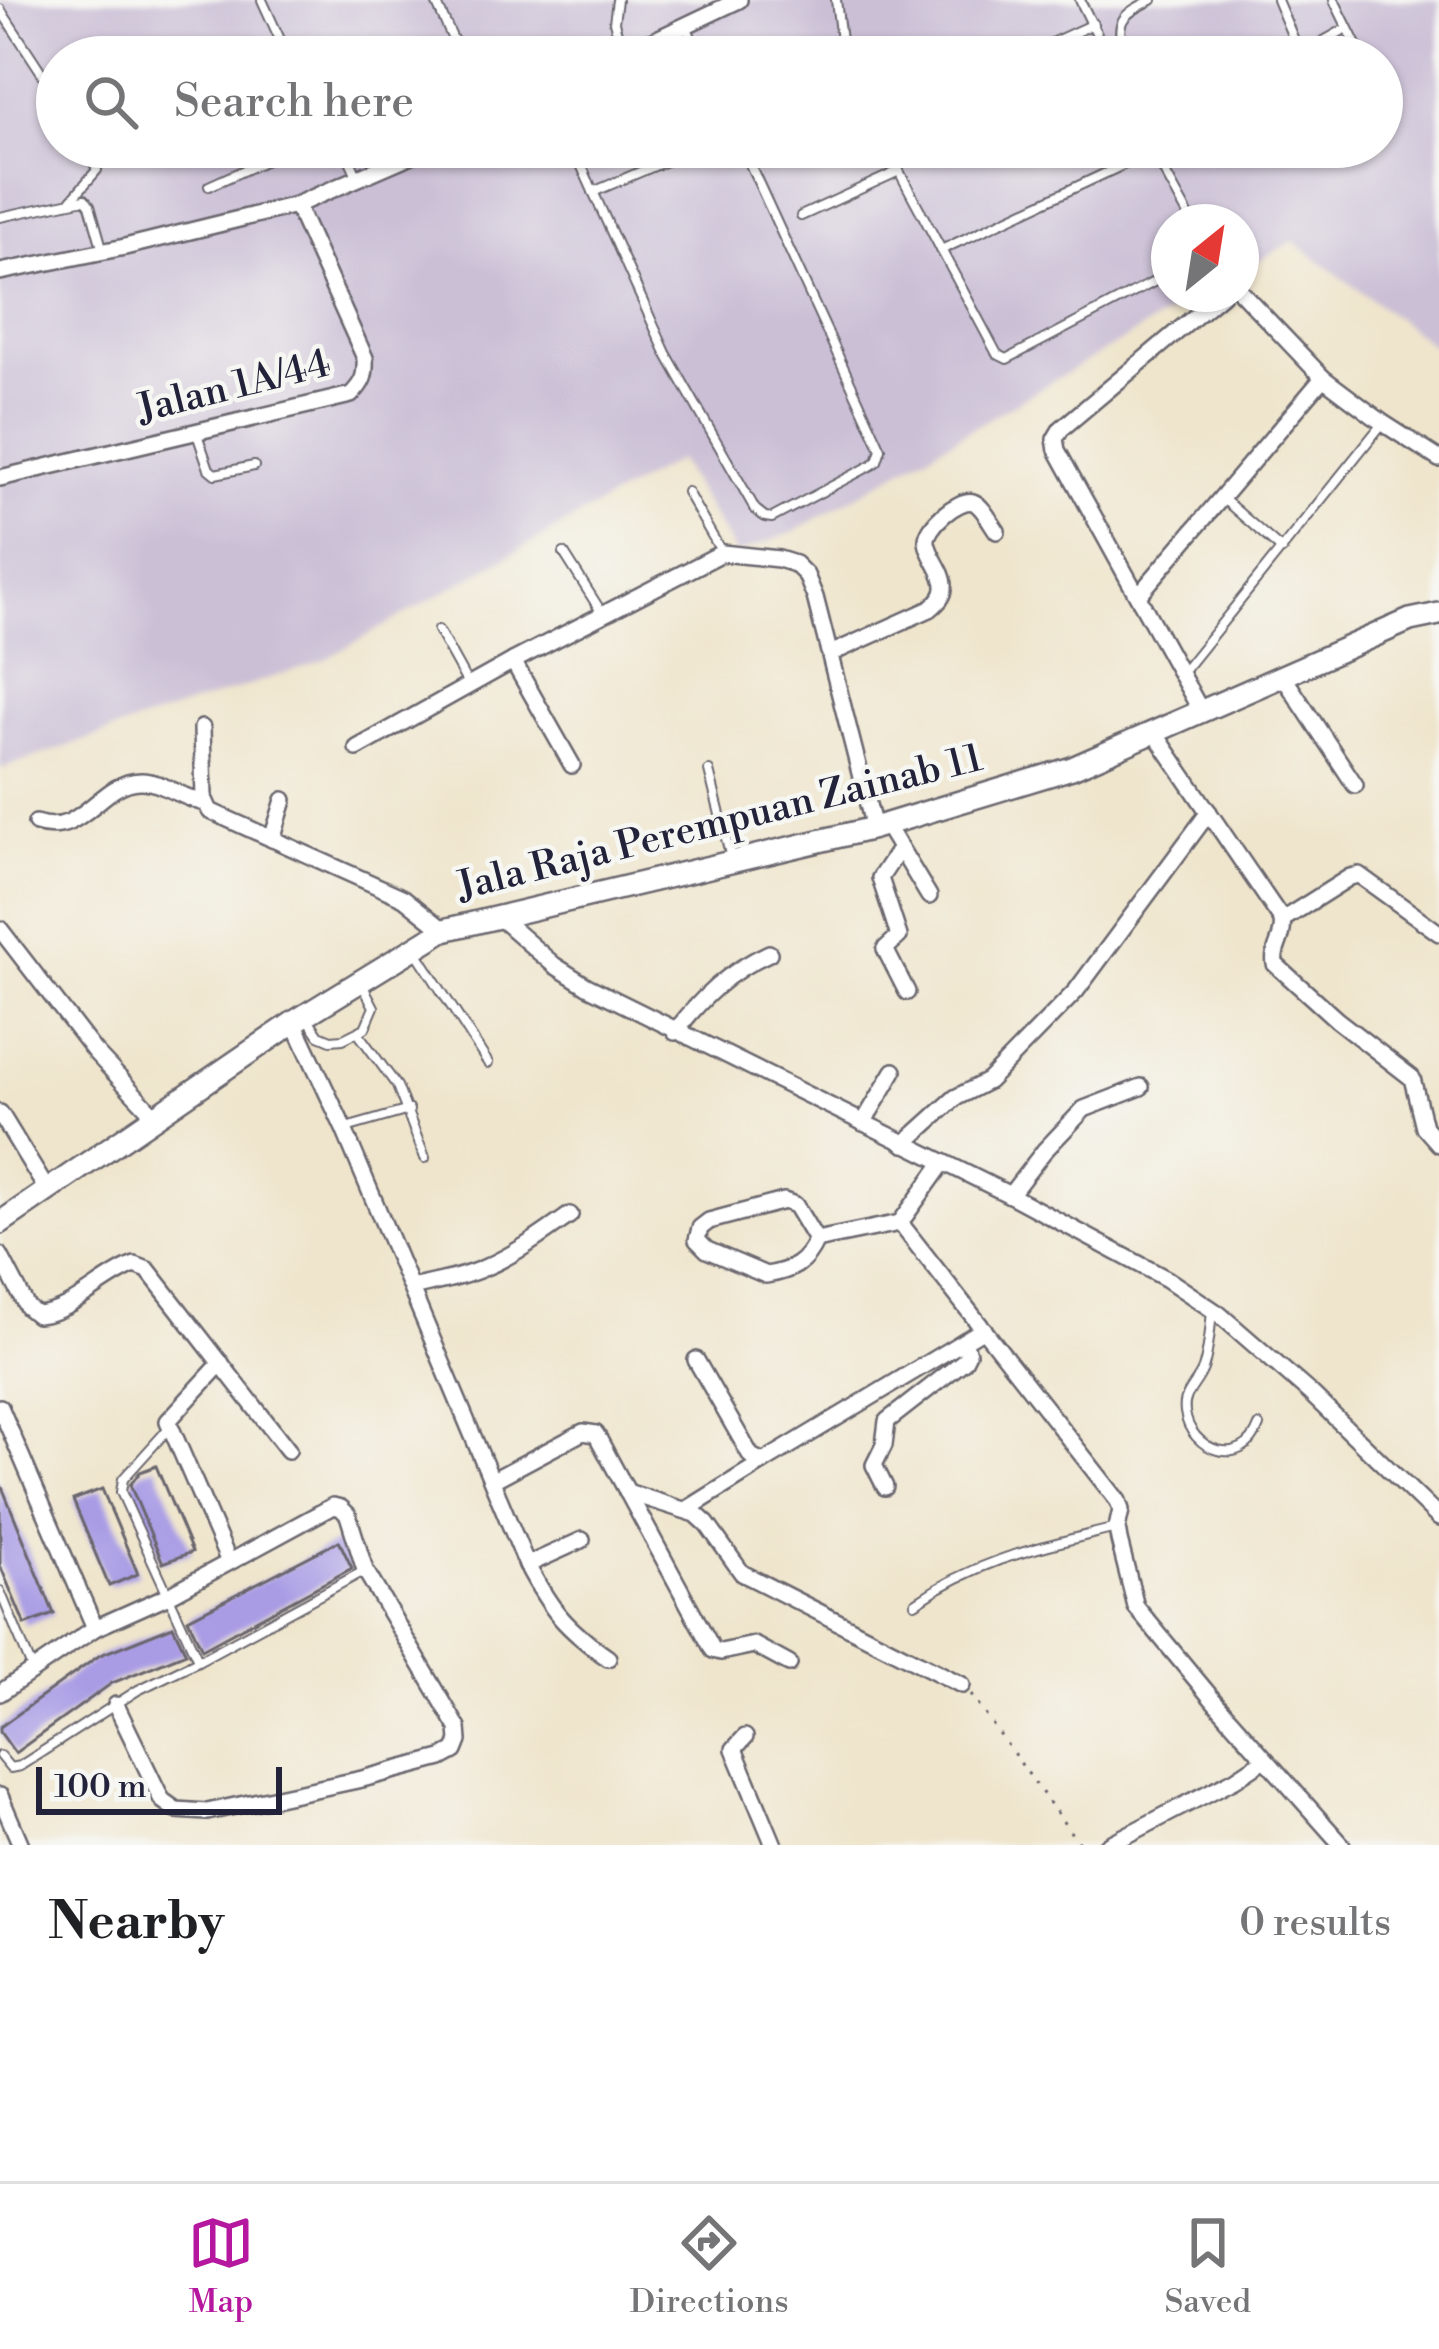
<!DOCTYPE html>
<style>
body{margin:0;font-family:"Libre Bodoni",serif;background:#f2f2f2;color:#202124}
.compass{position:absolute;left:1151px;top:204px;width:108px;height:108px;border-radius:50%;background:#fff;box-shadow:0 3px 9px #0004;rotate:30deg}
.scale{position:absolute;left:36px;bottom:30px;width:246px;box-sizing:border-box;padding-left:12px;border:6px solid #22223b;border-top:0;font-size:33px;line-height:42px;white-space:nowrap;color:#22223b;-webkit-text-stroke:9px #f6f6f2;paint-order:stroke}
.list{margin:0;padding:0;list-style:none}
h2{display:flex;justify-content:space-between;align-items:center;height:156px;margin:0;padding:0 48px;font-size:51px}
h2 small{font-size:39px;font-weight:400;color:#757577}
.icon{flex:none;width:66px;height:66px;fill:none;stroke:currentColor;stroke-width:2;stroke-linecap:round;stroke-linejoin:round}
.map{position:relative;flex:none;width:1439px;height:1845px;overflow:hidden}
.search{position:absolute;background:#fff;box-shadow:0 3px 9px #0004;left:36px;right:36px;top:36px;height:132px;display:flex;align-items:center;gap:30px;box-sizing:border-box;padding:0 42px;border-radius:66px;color:#757577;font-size:45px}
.sheet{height:336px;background:#fff}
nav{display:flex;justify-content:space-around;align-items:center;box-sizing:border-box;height:168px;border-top:3px solid #e0e0e0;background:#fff;font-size:33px;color:#757577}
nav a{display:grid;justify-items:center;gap:6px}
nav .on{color:#b5179e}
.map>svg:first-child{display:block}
.industrial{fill:#cbbfd6;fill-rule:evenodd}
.building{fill:#a99ce5}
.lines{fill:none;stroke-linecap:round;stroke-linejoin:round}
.service-casing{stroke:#6a666e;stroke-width:12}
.minor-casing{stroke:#6a666e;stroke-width:20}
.secondary-casing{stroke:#6a666e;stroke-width:26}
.path{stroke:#6a666e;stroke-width:3;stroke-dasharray:3 9;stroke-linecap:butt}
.service{stroke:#fff;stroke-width:8}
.minor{stroke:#fff;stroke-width:15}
.secondary{stroke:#fff;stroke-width:21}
.labels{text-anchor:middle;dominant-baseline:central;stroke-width:9;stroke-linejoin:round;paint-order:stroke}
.street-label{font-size:39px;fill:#22223b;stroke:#f6f6f2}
</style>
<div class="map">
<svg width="1439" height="1845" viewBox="0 0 1439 1845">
<rect width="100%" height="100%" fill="#f6f6f2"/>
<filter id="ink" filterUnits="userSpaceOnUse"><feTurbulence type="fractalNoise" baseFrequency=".00833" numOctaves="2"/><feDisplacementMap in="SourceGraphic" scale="24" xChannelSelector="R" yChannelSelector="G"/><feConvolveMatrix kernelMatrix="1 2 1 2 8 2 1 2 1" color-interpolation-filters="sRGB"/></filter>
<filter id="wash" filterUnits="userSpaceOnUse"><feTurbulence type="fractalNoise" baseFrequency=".004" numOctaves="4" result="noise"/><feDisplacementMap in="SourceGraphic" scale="48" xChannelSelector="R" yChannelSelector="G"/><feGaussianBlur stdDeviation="2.7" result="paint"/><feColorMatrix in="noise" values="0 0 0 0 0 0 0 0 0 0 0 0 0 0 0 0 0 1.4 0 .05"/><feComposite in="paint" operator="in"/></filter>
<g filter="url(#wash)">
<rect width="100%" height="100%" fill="#efe5cc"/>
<path class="industrial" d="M0 0H1439V350L1293 241 1241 271V222H1169V294H1202L794 532 736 554 678 460 324 660 0 769ZM57 57H1382V147H57Z"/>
<g id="blocks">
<g class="building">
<polygon points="156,1466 192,1552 163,1563 130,1485 140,1472"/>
<polygon points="0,1482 54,1614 25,1625 0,1565"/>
<polygon points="102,1489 138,1574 109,1586 73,1500"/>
<polygon points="339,1541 352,1568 202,1649 188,1619"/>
<polygon points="173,1626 186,1653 112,1683 15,1753 0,1732 0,1727 100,1655"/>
</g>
</g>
</g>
<g filter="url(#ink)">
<use href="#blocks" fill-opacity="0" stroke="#6a666e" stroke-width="3"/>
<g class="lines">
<defs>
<g id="service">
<polyline points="262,0 288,57"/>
<polyline points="435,0 461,57"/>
<polyline points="617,0 614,22 623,54"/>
<polyline points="836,0 843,57"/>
<polyline points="1080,0 1108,57"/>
<polyline points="1277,0 1300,54"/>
<polyline points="1334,0 1362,57"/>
<polyline points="0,9 57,96"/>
<polyline points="686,26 700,57"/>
<polyline points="1021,57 1093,24"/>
<path d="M1127 57C1112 22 1122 14 1152 0"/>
<polyline points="1295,57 1347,28"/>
<polyline points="344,147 358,178"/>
<polyline points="573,147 666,353 755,509 765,517 772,518 872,465 877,461 881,449 742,147"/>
<polyline points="889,147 899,171 997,354 1007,359 1169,274"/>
<polyline points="1153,151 1192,222"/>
<polyline points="209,186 295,147"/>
<polyline points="593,192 699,147"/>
<polyline points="72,199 97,170 87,147"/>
<polyline points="801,216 899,171"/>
<polyline points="0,217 85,199 90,205 103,251"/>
<polyline points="941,250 1153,151 1151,147"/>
<polyline points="197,434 209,469 215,474 254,466"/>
<polyline points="687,492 721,551"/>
<polyline points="1221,497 1282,550"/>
<polyline points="564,553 602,613"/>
<polyline points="438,630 468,684"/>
<polyline points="1181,674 1382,424"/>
<polyline points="709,771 732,862"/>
<polyline points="415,950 488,1063"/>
<polyline points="306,1016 319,1035 331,1040 343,1039 365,1028 374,1007 362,984"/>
<polyline points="358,1033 397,1086 425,1158"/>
<polyline points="346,1128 409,1110"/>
<path d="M1212 1311C1210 1330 1209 1351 1203 1369 1197 1385 1182 1394 1185 1412 1190 1451 1243 1470 1259 1426"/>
<polyline points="169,1428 123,1479 121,1492 198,1660"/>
<polyline points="0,1591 32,1668"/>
<path d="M915 1603C980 1558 1041 1547 1116 1528"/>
<polyline points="0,1756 10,1768 20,1766 138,1690 198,1661 364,1571"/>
</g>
<g id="minor">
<polyline points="619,57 739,0"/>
<polyline points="0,272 125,247 296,205 430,147"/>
<polyline points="1241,292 1323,378 1383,423 1439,459"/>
<path d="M0 478 351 395C363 383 366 376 365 358L296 205"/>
<polyline points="1138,596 1323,378"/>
<path d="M830 654 930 609C937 603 945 596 944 586 944 571 929 557 927 542 925 527 958 498 973 502 982 505 991 523 997 531"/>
<polyline points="513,661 572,765"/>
<polyline points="1283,676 1355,785"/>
<polyline points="1201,711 1057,450 1055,439 1061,429 1222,294"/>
<polyline points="202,728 204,798 210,811 404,898 444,930"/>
<path d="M1154 732 1282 920C1285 939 1272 948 1275 964L1337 1020 1412 1078 1424 1127 1439 1144"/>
<polyline points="357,748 513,661 722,553 779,559 795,564 806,575 815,597 874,828"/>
<path d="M36 823C82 839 99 782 140 781 160 780 183 799 205 803"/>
<polyline points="886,825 900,848 880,878 899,936 885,949 907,992"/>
<polyline points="272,839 284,800"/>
<polyline points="900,848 929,896"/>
<polyline points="500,918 554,965 587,986 1010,1195 1167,1279 1219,1314 1310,1393 1439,1518"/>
<polyline points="1282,920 1350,877 1359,875 1439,933"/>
<polyline points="0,929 94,1051 155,1116"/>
<path d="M294 1022 344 1129 527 1565C551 1610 565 1628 608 1658"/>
<path d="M675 1032C701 998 729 971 769 953"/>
<polyline points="0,1113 47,1190"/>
<polyline points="863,1123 894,1071"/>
<polyline points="904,1144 955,1098 988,1081 1076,991 1209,812"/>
<polyline points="943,1163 900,1223 1118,1501 1121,1510 1117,1528 1119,1540 1136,1607 1214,1701 1342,1845"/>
<polyline points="1010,1195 1044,1151 1084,1109 1141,1087"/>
<path d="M784 1201 795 1205 816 1240C806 1264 791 1271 766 1275L707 1250 697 1240 700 1228 709 1221Z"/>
<polyline points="816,1240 900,1223"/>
<path d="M0 1255 27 1307 37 1315C72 1313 102 1277 135 1265L148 1270 288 1450"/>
<path d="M411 1288C436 1282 462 1278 486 1267 516 1254 543 1234 570 1215"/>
<polyline points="696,1360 751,1456 763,1462 984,1329"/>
<polyline points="221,1363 168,1421 229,1562"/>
<polyline points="0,1407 95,1628"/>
<polyline points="493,1480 583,1432 596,1434 713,1650 721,1652 754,1645 789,1664"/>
<polyline points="885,1487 874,1465 884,1445 887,1421 964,1361 968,1353 964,1341"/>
<polyline points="627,1492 696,1514 707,1524 742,1573 962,1685"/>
<polyline points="686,1510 763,1462"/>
<polyline points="527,1565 582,1540"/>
<polyline points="0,1693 95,1628 169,1595 333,1506 341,1508 348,1515 365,1570 458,1728 459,1741 455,1751 442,1758 362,1779 207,1812 176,1810 162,1800 116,1705"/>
<polyline points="745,1737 734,1749 774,1845"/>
<polyline points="0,1796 21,1845"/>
<polyline points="1108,1845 1235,1779 1265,1759"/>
</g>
<polyline id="secondary" points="0,1223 294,1022 444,930 874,828 1072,768 1410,620 1439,614"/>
</defs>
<use href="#service" class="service-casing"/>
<use href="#minor" class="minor-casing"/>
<use href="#secondary" class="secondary-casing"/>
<polyline class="path" points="971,1695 1080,1845"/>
<use href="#service" class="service"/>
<use href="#minor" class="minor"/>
<use href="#secondary" class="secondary"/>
</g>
</g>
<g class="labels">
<g class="street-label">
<text transform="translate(234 387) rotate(-14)">Jalan 1A/44</text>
<text transform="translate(720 823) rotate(-14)">Jala Raja Perempuan Zainab 11</text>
</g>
</g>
</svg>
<svg class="compass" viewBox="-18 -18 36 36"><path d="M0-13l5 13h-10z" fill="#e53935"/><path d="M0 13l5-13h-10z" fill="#757577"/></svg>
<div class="scale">100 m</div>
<div class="search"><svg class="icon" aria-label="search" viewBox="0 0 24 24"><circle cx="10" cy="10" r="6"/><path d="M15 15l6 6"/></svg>Search here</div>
</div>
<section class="sheet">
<h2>Nearby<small>0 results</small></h2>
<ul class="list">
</ul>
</section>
<nav>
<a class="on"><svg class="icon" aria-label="map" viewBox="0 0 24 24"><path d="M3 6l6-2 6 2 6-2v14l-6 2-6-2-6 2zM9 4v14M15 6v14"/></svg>Map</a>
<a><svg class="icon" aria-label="directions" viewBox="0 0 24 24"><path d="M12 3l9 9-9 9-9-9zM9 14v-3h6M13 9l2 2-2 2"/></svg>Directions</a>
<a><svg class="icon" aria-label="saved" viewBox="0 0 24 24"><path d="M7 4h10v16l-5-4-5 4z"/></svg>Saved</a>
</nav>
